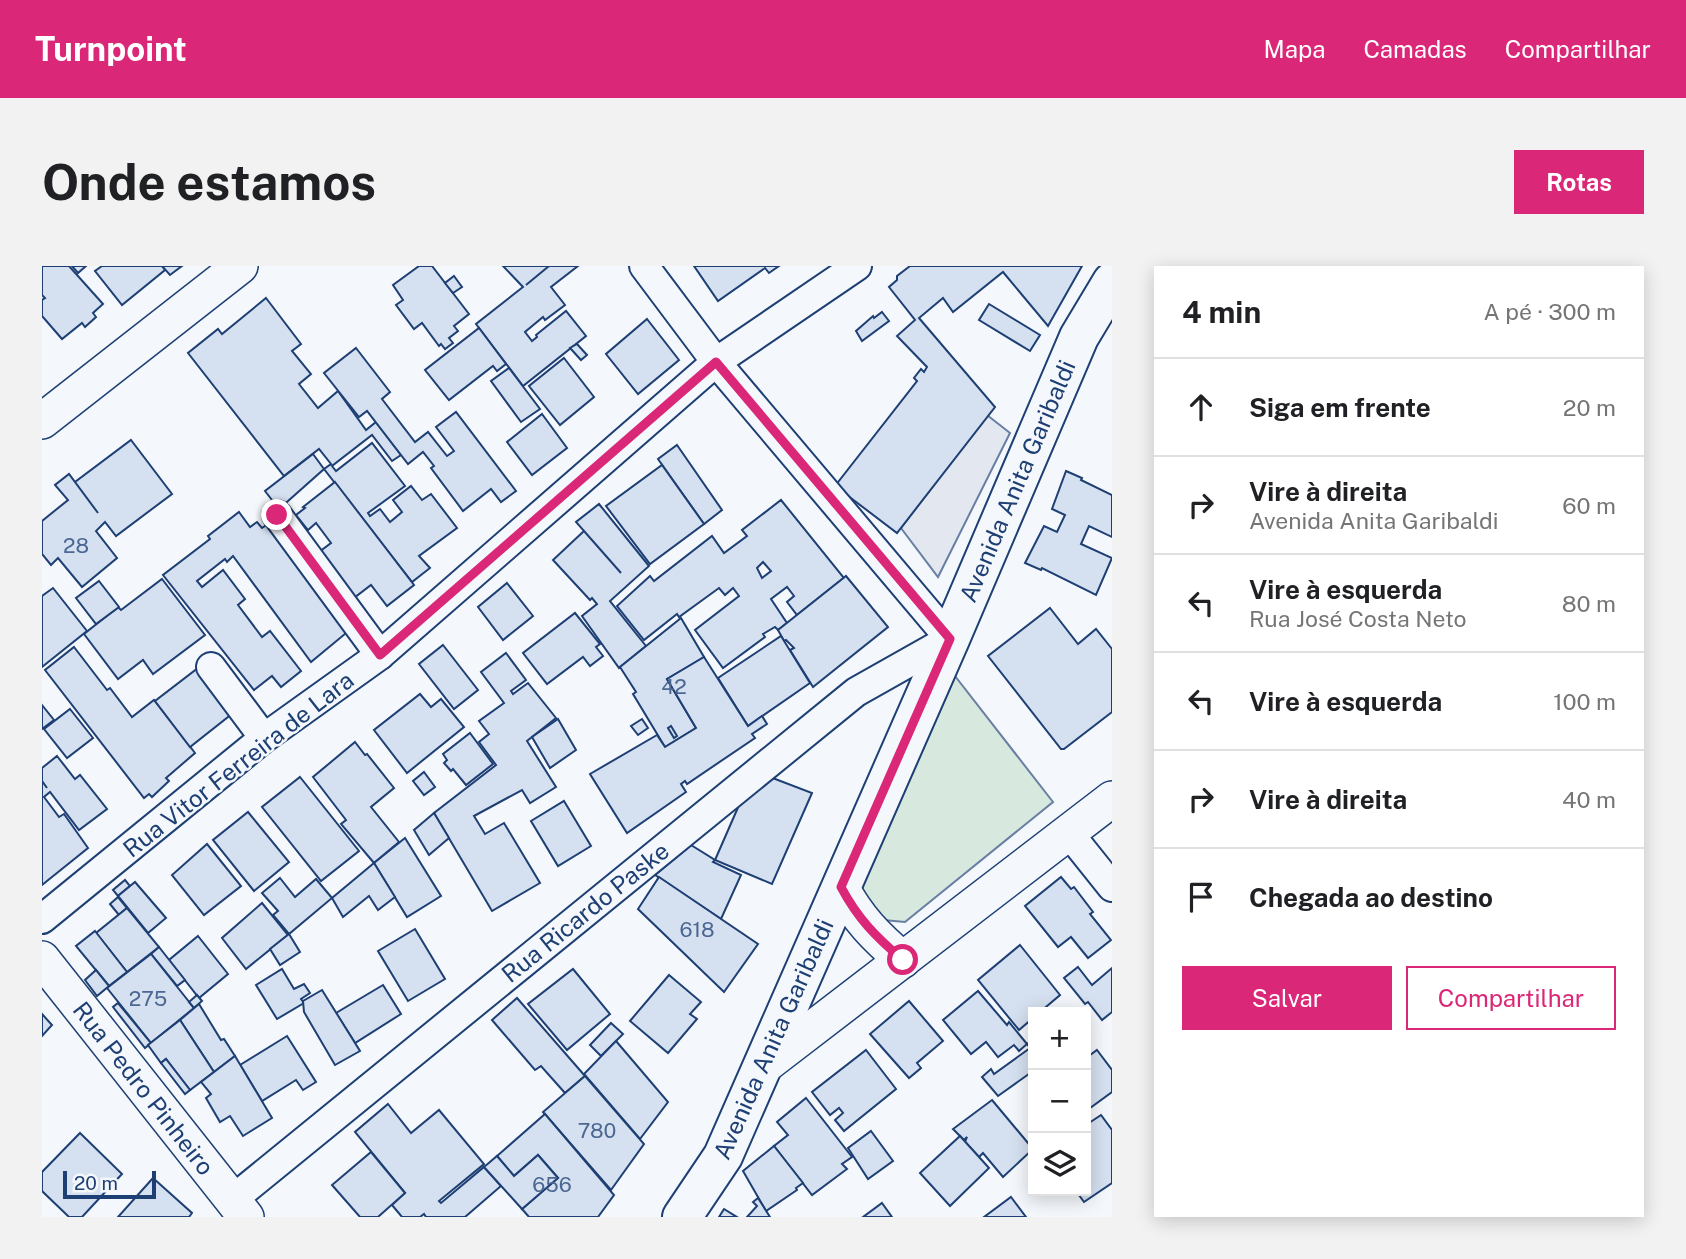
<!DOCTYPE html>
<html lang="pt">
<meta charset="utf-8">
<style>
body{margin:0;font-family:"Public Sans",sans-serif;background:#f2f2f2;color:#202124}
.controls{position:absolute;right:21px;bottom:21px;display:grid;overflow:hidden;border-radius:0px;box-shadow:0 4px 18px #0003}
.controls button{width:63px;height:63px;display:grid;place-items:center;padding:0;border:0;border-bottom:2px solid #e0e0e0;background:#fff;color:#202124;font:35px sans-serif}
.scale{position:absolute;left:21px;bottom:18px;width:93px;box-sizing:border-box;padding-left:7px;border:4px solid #1d3f73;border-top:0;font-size:19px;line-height:24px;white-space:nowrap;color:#1d3f73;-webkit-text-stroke:5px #f4f7fb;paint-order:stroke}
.stop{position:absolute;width:21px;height:21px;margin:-16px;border:5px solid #db2777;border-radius:50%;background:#fff}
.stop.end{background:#db2777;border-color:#fff;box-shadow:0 2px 7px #0008}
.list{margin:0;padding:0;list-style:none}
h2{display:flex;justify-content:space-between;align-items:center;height:91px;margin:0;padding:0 28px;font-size:30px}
h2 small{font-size:23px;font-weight:400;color:#757577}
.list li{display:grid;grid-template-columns:46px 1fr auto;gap:21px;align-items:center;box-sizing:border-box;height:98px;padding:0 28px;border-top:2px solid #e0e0e0}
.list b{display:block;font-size:26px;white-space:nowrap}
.list p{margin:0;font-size:23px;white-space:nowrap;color:#757577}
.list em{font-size:23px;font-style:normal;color:#757577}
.actions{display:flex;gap:14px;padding:21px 28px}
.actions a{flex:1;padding:16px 0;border:2px solid #db2777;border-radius:0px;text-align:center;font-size:24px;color:#db2777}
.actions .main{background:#db2777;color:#fff}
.icon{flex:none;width:38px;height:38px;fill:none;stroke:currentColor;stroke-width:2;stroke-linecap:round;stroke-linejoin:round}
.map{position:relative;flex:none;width:1070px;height:951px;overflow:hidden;border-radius:0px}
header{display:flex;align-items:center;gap:42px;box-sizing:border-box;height:98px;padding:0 35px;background:#db2777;color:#fff}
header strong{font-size:33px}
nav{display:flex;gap:38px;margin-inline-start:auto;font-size:24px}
.intro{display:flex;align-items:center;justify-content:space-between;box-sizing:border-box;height:168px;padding:0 42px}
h1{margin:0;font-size:49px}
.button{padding:18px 32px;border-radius:0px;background:#db2777;color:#fff;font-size:24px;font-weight:700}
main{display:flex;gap:42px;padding:0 42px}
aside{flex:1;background:#fff;border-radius:0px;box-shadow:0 4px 18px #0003}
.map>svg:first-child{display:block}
.green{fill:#d7e8df;stroke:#687fa3;stroke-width:2}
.parking{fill:#e3e8f0;stroke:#687fa3;stroke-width:2}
.building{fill:#d5e0f0;stroke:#1d3f73;stroke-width:2;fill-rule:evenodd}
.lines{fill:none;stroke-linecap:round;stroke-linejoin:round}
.minor-casing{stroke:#1d3f73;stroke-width:32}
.tertiary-casing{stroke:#1d3f73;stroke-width:38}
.secondary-casing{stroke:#1d3f73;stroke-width:42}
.minor{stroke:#f4f7fb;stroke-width:28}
.tertiary{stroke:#f4f7fb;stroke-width:35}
.secondary{stroke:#f4f7fb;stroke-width:38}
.route{stroke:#db2777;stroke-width:9}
.labels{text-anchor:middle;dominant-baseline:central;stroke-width:5;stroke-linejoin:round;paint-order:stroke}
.number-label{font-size:21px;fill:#4b6792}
.street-label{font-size:24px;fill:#1d3f73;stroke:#f4f7fb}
</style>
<header>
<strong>Turnpoint</strong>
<nav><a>Mapa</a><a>Camadas</a><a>Compartilhar</a></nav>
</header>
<div class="intro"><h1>Onde estamos</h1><a class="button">Rotas</a></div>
<main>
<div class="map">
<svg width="1070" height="951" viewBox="0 0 1070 951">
<rect width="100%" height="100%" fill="#f4f7fb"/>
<polygon class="green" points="913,410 1011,536 863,656 841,654 818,626"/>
<polygon class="parking" points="945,149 968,167 896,311 859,262"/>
<g class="building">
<polygon points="0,0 27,0 61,38 51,47 54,51 43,61 40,57 20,73 0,50 0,34 3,32 0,29"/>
<polygon points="30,0 44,0 36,7"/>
<polygon points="60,0 120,0 123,4 80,39 53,5"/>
<polygon points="120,0 140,0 128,9"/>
<polygon points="377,0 390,0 427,48 412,60 416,65 407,72 411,77 403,83 399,78 397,80 380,57 372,63 354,39 361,34 351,19"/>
<polygon points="461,0 507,0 484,19 507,0 536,0 509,21 523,39 503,54 501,51 483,66 490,75 495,71 494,69 524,45 544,70 481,120 434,58 481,21"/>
<polygon points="652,0 737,0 727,7 723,2 676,35"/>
<polygon points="868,0 1040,0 1006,60 961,6 911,46 901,32 877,52 953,141 855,267 793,220 875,115 872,112 879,103 882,106 885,101 855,70 873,54 847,21 855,14 855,10"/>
<polygon points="412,10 420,21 411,27 403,17"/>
<polygon points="224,32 259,78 250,85 269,108 257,118 276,142 296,125 324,164 334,156 359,189 350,195 330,169 290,200 294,205 330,177 363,220 326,247 328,250 338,243 348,256 360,246 351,234 369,220 380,234 389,228 415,262 377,290 388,302 370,316 282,203 289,198 277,183 242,210 146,87 176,63 180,68"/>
<polygon points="947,38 998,69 988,85 937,54"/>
<polygon points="840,46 847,55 820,75 814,65 831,50 832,52"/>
<polygon points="605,53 637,94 596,128 564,88"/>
<polygon points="437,62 464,98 455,105 451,100 407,134 383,104"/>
<polygon points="535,78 545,89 539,94 528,82"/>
<polygon points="314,82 348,126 340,133 373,176 386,166 405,190 412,185 394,161 414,146 474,225 459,236 449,223 421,245 389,202 392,200 381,186 366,198 325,145 317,151 282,107"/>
<polygon points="522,92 552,131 518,159 487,120"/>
<polygon points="467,102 498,143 479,156 449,115"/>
<polygon points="500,148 525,182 490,209 465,176"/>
<polygon points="89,174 130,228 74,270 63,256 54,265 75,292 40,321 16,292 9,299 0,288 0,255 26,234 13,219 27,208 56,247 33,216"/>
<polygon points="635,179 680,244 662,258 616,193"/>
<polygon points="271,188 282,203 237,243 223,225"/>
<polygon points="620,199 662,258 608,298 564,240"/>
<polygon points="1024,205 1040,212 1039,214 1070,229 1070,271 1047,260 1039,278 1070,292 1054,329 1000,302 999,304 983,297 1002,260 1015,266 1023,249 1010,243"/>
<polygon points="293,216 372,319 345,340 329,319 308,335 273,289 289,277 274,257 266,264 254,249 263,242 261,241"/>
<path d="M739 234 802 312 755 349 745 336 752 330 745 321 729 333 745 357 736 364 733 361 721 368 723 371 681 402 653 364 697 330 691 322 683 329 677 322 637 351 635 348 602 374 575 340 608 310 612 315 670 270 682 287 705 270 700 264ZM721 296 729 305 720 312 715 302Z"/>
<polygon points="557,238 607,300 568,335 604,380 577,402 540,350 555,338 550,332 548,334 511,294 542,265 579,307 534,256"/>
<polygon points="197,246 208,261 215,256 220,262 229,256 269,306 263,310 309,363 269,396 191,290 185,296 183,293 155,315 160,321 181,304 203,333 196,339 220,371 228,365 259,405 239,421 230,410 212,424 121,309 168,273 166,270"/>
<polygon points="804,310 846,361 771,421 748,384 752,382 744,374 742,375 736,364"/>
<polygon points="120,313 163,369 111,408 101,394 76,413 42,368 76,341 79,344"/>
<polygon points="57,315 77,341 54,358 34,332"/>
<polygon points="465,317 491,350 461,374 436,341"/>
<polygon points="11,322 45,365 0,401 0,330"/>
<polygon points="1008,342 1036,378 1054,363 1070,383 1070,446 1022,483 1019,483 946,390"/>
<polygon points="533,347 558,378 554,381 561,390 548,400 541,391 505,418 481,387"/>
<polygon points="639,352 662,391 625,413 654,462 623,481 591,428 594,426 578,401"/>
<polygon points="739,370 768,417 706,460 676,412"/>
<polygon points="401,379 436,424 412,443 377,398"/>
<polygon points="32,381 65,424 68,422 90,451 112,434 153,487 124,512 127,515 110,531 107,528 102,532 3,404"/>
<polygon points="464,387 484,414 469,425 471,428 486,417 514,452 485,475 514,521 488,537 480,524 432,550 443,568 462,557 498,617 450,645 392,547 454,499 437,476 447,468 437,455 462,437 439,406"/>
<polygon points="662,391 706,460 720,450 725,458 710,468 713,472 645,518 643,515 639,518 644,526 585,567 548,508 615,469 623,481 654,462 625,413"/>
<polygon points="156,402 191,447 148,481 113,435"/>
<polygon points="378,428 389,441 399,433 422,461 365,507 332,464"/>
<polygon points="0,439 12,454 0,463"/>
<polygon points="28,443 51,472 25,492 2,463"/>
<polygon points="516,453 534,484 508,502 490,471"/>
<polygon points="600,453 606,462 596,469 589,460"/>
<polygon points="629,460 635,470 632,472 626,462"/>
<polygon points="428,467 451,498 424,519 411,503 409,505 402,497 405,494 401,488"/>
<polygon points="313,476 323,489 325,488 352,522 329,541 357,576 332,597 299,558 304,554 271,511"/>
<polygon points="15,490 33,513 38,509 65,543 37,564 8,526 2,531 17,551 22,548 46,582 0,619 0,515 5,522 0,515 0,502"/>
<polygon points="382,506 393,521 382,529 371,515"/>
<polygon points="258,511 317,585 279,615 220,541"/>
<polygon points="728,511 770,527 730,618 673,594 701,530"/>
<polygon points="522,535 549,580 516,600 489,555"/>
<polygon points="206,546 247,596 212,625 171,574"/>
<polygon points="392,547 407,572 387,589 372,564"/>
<polygon points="363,572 399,630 365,651 332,597"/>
<polygon points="165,578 199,620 162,649 130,609"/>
<polygon points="649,579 673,594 671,596 699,609 679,653 613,609"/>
<polygon points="332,597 353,631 336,644 327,630 301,651 290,632"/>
<polygon points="617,611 716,678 682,726 596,643"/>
<polygon points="1019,611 1029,623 1032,621 1051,646 1048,648 1069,674 1046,692 1029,671 1016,681 983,640"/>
<polygon points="238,612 253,631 274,613 290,632 247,668 231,649 236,645 220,627"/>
<polygon points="83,614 88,620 76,630 71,624"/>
<polygon points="93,616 124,652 106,667 76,630"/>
<polygon points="76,631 85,642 77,649 68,638"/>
<polygon points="220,637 246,669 204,703 180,672"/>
<polygon points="85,642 117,681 85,706 54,667"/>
<polygon points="373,663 403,713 366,735 336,685"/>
<polygon points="53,665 85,706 67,720 34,680"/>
<polygon points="247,668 258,686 238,699 228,683"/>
<polygon points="156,670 186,708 157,732 127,694"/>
<polygon points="978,679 1018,729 998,746 991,746 991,752 977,764 936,714"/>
<polygon points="117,681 143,714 135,720 109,688"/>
<polygon points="109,688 152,742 109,777 65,722"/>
<polygon points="1036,701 1050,719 1070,702 1070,746 1060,754 1046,736 1043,738 1022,712"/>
<polygon points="240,703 252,723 262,718 268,727 259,733 262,737 235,753 214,719"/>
<polygon points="531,703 568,748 525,784 486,738"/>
<polygon points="54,704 67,720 55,730 43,714"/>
<polygon points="627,709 659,736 648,748 655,753 626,787 588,755"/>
<polygon points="341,719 359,748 313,777 294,747"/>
<polygon points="280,724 318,785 293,799 262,746 261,735"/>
<polygon points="936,725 965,759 967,756 985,778 977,785 972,779 956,791 944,776 929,788 901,754"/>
<polygon points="155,729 160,735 152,742 147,736"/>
<polygon points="475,732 543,810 523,827 499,800 493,804 450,754"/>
<polygon points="867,735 901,775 875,797 879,802 867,812 828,768"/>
<polygon points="76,737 109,777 103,782 71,741"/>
<polygon points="157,738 179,774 182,773 193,790 172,806 138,754"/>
<polygon points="0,748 10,759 0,770"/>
<polygon points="138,754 172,806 148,824 124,793 119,797 106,779"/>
<polygon points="569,757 581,768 559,790 548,779"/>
<polygon points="245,770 274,816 261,824 254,814 220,835 198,799"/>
<polygon points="991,774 991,805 956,830 940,811 949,803 952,808 988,782 985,778"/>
<polygon points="574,775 626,836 598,873 542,808"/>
<polygon points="824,784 854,823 802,865 793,854 801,847 797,842 788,849 770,826"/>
<polygon points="1055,784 1070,804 1070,826 1044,845 1044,792"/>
<polygon points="193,790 230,852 201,870 188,850 178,856 164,832 169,828 159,816"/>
<polygon points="124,793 148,824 143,828 119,797"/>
<polygon points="543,810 602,878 569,924 501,846"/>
<polygon points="764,832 810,891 800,898 805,903 770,929 732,880 746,869 735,856"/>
<polygon points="950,834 991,883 961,911 941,887 937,891 923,876 925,871 922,874 911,863"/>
<polygon points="346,838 369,867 397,844 442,898 397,935 399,937 442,901 459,920 423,951 384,951 382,948 378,951 360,951 350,939 363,927 313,866"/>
<polygon points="503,848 572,929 556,951 487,951 480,943 516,912 496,889 472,910 455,890"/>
<polygon points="1059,849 1070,864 1070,917 1042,936 1034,925 1044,925 1044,859"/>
<polygon points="829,865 851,895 826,913 806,882"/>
<polygon points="38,867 80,908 40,951 27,951 0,925 0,906"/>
<polygon points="918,870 947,902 908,940 878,907"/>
<polygon points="732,880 761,917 754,922 755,924 724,945 701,905"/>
<polygon points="329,886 363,927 336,951 318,951 290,919"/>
<polygon points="496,889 516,912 480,943 442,901 455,890 472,910"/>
<polygon points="111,912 150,947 147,951 76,951"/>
<polygon points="969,931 984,951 942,951"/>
<polygon points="716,932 728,951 705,951 715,940 711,936"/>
<polygon points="840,937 850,951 821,951"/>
<polygon points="682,943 695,951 677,951"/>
</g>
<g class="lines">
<defs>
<g id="minor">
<polyline points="235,249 338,389"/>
<polyline points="169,401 222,472"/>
<polyline points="1026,566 1070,621"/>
<polyline points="0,653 222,472 338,389 674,96 815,0"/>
<polyline points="190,934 814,426 908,373 674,96 602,0"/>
</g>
<g id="tertiary">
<polyline points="0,155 198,0"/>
<path d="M799 621C816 653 834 671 861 694"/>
<polyline points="0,693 204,951"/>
<polyline points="722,800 1070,533"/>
</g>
<polyline id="secondary" points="640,951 681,890 908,373 1037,71 1070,16"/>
</defs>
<use href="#minor" class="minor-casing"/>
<use href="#tertiary" class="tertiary-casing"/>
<use href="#secondary" class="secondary-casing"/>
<use href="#minor" class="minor"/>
<use href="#tertiary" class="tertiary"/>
<use href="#secondary" class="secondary"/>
</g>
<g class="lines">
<path class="route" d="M235 249 338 389 674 96 908 373 799 621C816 653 834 671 861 694"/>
</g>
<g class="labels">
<g class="number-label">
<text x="34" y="279">28</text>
<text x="632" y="420">42</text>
<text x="655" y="663">618</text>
<text x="106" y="732">275</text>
<text x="555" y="864">780</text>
<text x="510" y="918">656</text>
</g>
<g class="street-label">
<text transform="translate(975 215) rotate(-67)">Avenida Anita Garibaldi</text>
<text transform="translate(196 498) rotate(-38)">Rua Vitor Ferreira de Lara</text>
<text transform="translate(543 646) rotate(-39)">Rua Ricardo Paske</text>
<text transform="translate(731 773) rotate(-66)">Avenida Anita Garibaldi</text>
<text transform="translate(102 822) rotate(52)">Rua Pedro Pinheiro</text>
</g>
</g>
</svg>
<div class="controls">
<button>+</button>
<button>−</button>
<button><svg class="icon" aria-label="layers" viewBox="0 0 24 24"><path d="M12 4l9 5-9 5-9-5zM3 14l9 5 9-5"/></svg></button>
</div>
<div class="scale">20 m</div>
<div class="stop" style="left:861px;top:694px"></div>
<div class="stop end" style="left:235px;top:249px"></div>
</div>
<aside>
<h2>4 min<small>A pé · 300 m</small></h2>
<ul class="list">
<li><svg class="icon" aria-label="ahead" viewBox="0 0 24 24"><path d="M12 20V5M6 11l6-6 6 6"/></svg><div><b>Siga em frente</b></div><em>20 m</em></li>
<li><svg class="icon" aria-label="right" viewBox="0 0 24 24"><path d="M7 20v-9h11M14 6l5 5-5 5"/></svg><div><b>Vire à direita</b><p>Avenida Anita Garibaldi</p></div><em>60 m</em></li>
<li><svg class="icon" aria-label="left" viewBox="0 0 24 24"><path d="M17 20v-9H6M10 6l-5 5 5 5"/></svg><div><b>Vire à esquerda</b><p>Rua José Costa Neto</p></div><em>80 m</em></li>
<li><svg class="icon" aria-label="left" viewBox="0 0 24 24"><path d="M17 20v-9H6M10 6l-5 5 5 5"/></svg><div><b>Vire à esquerda</b></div><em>100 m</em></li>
<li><svg class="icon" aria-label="right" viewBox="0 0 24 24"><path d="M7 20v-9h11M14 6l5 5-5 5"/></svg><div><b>Vire à direita</b></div><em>40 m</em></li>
<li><svg class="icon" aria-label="arrive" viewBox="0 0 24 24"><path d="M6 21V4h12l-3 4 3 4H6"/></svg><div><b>Chegada ao destino</b></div></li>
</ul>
<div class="actions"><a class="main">Salvar</a><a>Compartilhar</a></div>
</aside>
</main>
